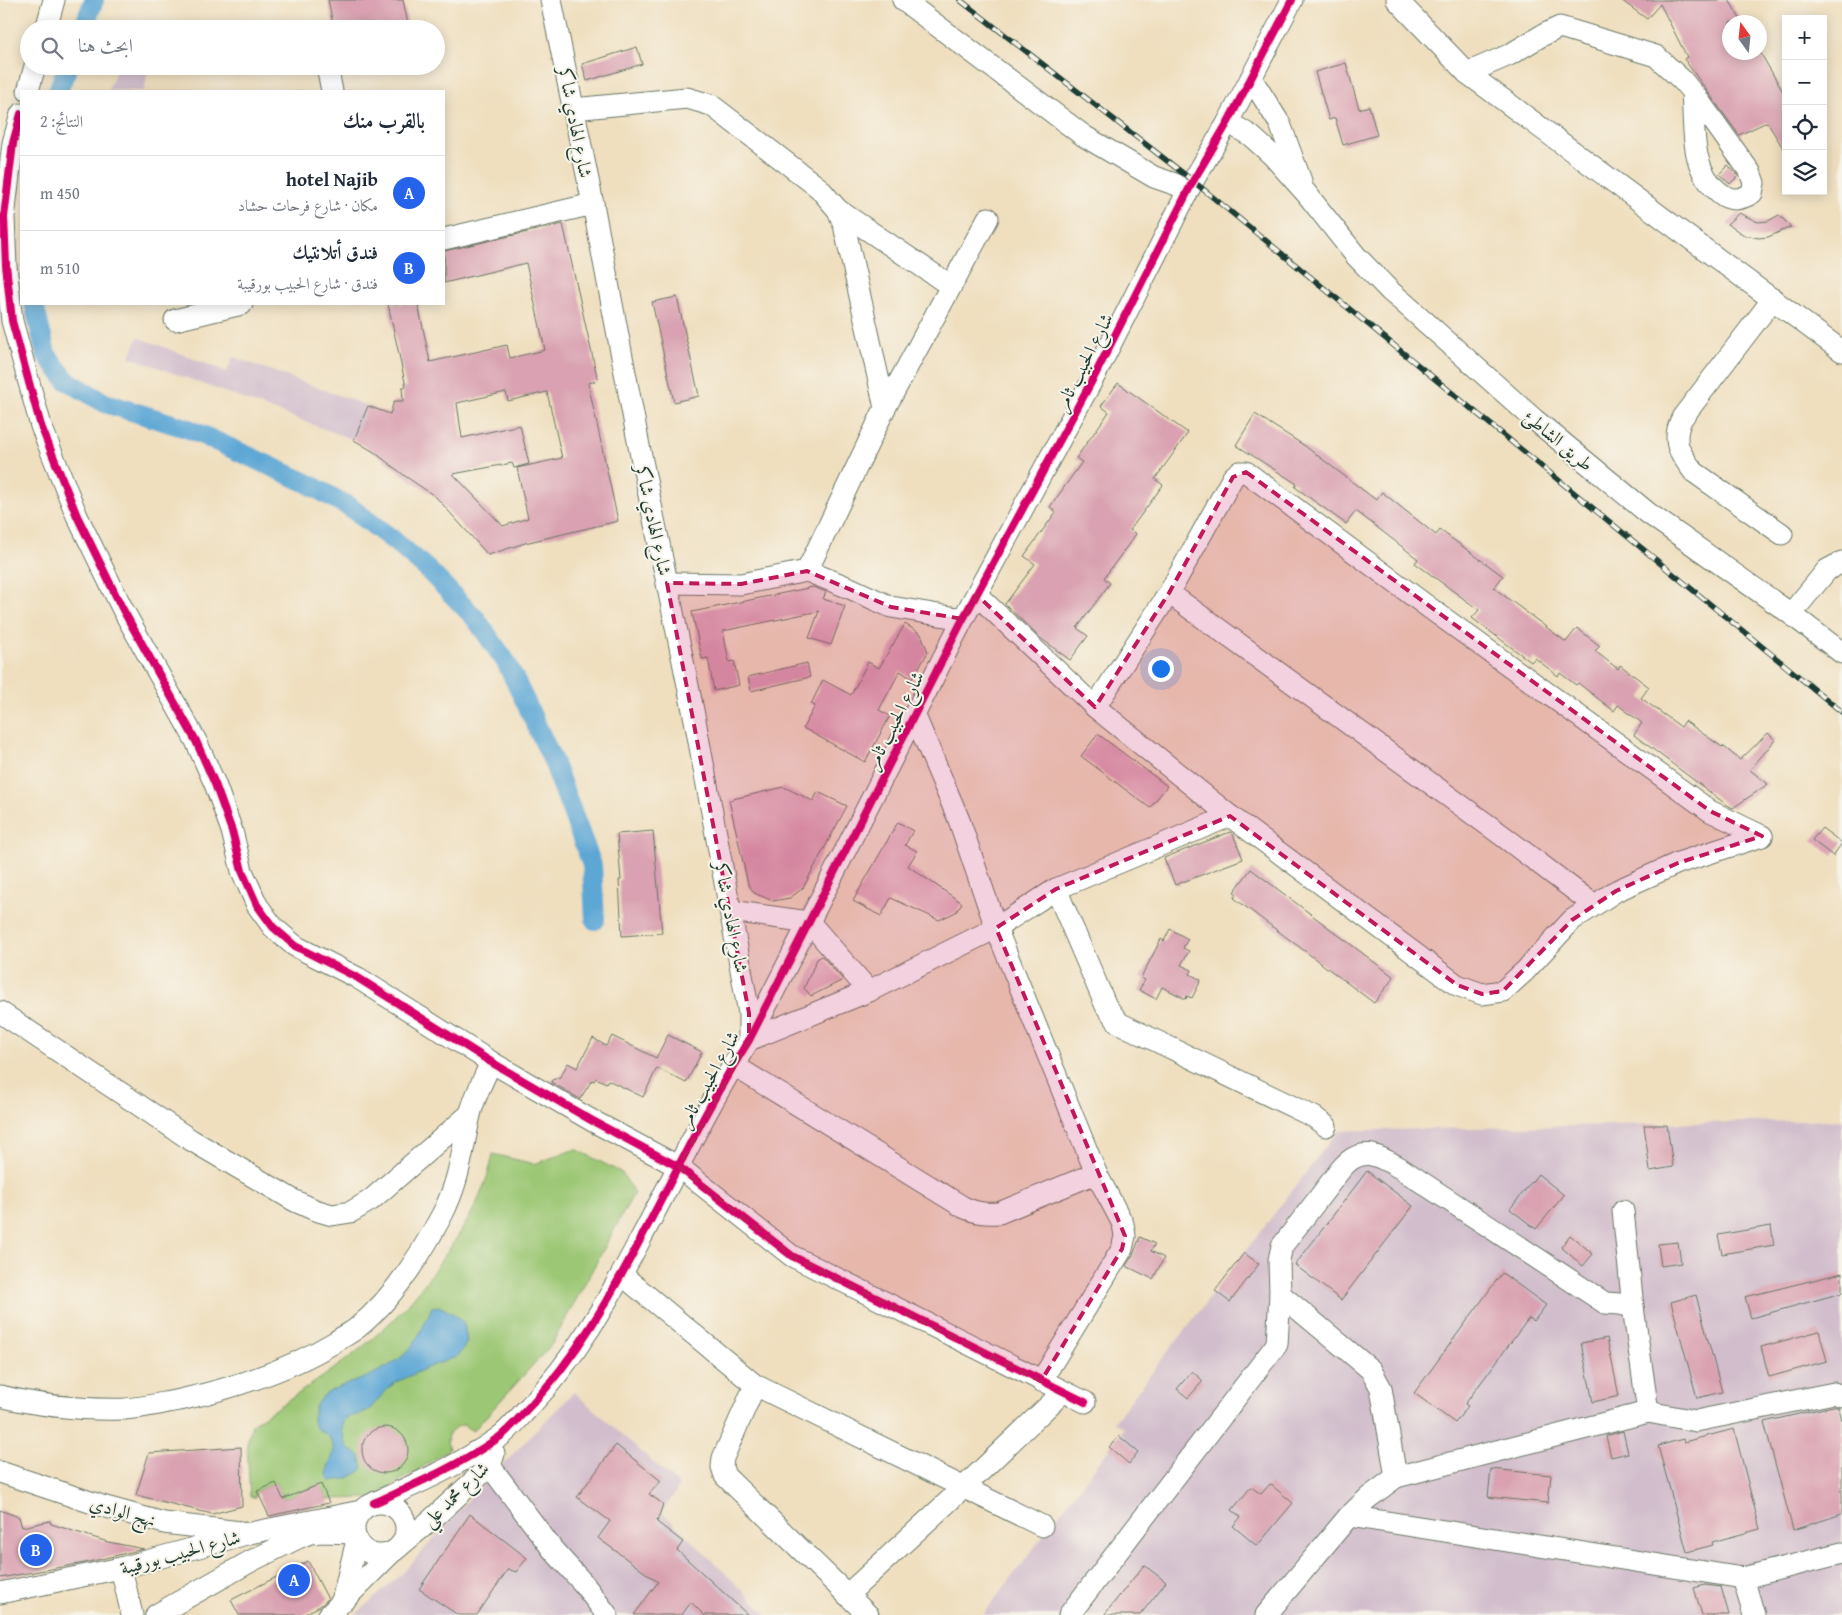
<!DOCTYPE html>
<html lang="ar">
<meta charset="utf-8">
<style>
body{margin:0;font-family:"Gentium Book Plus",Amiri,serif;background:#f6f6f7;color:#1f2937;direction:rtl}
.controls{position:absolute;right:15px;top:15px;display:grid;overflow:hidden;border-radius:0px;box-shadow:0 2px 12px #0003}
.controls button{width:45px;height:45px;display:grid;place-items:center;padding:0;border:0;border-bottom:1px solid #e0e1e3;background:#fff;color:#1f2937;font:25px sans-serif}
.compass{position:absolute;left:1722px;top:15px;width:45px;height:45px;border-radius:50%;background:#fff;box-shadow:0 2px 12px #0003;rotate:345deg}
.you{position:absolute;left:1160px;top:668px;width:18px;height:18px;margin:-12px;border:4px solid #fff;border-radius:50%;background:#1a73e8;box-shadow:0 0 0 8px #1a73e833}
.badge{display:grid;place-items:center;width:32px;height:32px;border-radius:50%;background:#2563eb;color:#fff;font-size:16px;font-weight:700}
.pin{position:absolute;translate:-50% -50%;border:2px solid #fff;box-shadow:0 1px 5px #0006}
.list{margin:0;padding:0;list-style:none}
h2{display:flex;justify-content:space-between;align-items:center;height:65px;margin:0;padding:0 20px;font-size:21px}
h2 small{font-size:16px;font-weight:400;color:#747a83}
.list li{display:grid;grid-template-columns:32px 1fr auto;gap:15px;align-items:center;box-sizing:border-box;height:75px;padding:0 20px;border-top:1px solid #e0e1e3}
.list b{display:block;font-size:19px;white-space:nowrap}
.list p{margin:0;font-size:16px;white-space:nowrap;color:#747a83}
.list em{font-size:16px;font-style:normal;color:#747a83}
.icon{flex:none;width:28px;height:28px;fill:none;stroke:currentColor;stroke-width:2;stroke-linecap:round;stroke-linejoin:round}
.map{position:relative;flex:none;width:1842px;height:1615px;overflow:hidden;direction:ltr}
.search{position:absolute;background:#fff;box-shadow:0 2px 12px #0003;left:20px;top:20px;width:425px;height:55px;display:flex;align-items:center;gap:12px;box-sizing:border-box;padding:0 18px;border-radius:28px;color:#747a83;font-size:19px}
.panel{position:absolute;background:#fff;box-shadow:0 2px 12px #0003;left:20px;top:90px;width:425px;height:215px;border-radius:0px;direction:rtl}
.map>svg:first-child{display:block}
.industrial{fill:#d1bdcc}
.green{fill:#9cc774;stroke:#5e8254}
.water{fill:#5da7d5;stroke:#3e7284}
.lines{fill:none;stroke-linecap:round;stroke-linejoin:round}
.canal{stroke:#5da7d5;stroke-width:20}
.building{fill:#d9a1b1;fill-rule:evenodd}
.minor-casing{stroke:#687665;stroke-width:23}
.minor{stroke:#fff;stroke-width:21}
.rail-casing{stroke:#1f3d34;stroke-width:5.5}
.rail{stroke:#f7f3e8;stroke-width:4;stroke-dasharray:11;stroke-linecap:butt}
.cycleway-casing{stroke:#f7f3e8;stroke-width:11}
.cycleway{stroke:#d6006c;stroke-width:8}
.marked{fill:#c2185b;fill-opacity:0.2;stroke:#c2185b;stroke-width:4;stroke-dasharray:10 6;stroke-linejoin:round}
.labels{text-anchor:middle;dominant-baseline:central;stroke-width:4;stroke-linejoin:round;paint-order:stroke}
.street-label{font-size:19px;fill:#1f3d34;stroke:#f7f3e8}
</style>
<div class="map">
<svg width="1842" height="1615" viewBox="0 0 1842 1615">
<rect width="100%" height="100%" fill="#f7f3e8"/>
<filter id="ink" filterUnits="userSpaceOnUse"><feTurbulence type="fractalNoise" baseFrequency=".02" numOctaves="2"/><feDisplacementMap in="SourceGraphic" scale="10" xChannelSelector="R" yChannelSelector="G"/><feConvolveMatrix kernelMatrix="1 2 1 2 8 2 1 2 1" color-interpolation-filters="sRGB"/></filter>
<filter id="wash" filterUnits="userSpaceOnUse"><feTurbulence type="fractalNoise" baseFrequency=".0096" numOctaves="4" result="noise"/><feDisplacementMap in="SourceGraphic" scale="20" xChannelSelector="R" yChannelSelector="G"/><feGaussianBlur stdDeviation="1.12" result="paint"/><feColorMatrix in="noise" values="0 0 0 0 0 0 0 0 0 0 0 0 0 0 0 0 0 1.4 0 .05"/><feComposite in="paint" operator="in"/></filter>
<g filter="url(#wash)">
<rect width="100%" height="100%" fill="#efdfbf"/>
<g class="industrial">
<polygon points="118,66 149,66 144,91 108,90"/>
<polygon points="138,337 227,372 233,357 368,406 354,440 130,357"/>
<polygon points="1842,1120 1842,1615 983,1615 1119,1436 1124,1428 1114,1422 1338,1131"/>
<polygon points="574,1392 680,1486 662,1512 768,1615 355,1615 402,1574 470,1498"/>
</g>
<path class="green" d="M576 1149 622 1173 634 1193 552 1344 473 1431 463 1425C450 1428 444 1436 449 1449L421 1468 372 1498 327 1499 321 1484 283 1499 276 1483 257 1491 255 1497H250L247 1444 252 1424C306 1388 364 1353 408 1304 421 1290 431 1274 442 1259 465 1228 486 1192 493 1154L534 1164Z"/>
<path class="water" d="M439 1306 455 1315 464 1323 467 1342 462 1351 456 1357 424 1369 395 1383 387 1389 370 1409 360 1414 348 1417 343 1421 342 1430 345 1441 348 1448 360 1456 363 1468C355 1478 342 1480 330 1481 321 1467 336 1461 333 1446 329 1427 313 1436 313 1418 314 1389 346 1386 367 1377 379 1371 396 1363 406 1353 418 1341 425 1322 432 1307Z"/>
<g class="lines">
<g class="canal">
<polyline points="83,29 94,0"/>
<polyline points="58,91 68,66"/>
<polyline points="34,304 46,354 66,380 105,403 189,429 307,483 351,508 393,540 427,569 476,619 506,662 526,703 553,761 592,865 595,920"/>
</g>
</g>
<g id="blocks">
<g class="building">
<polygon points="328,0 403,0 409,29 334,29"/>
<polygon points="1621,0 1729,0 1742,22 1730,22 1730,52 1760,52 1786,97 1786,153 1767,122 1739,135 1684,59 1687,57 1660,4 1647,19"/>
<polygon points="637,47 642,64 587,81 582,64"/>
<polygon points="1346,63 1359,109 1369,106 1377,135 1343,145 1335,118 1329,120 1315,72"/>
<polygon points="1728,165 1738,176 1730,184 1719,174"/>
<polygon points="1739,213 1758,222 1768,221 1779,215 1791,227 1768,237 1759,238 1744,235 1727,224"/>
<path d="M563 224 598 381 588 383 618 521 525 543 488 555 436 497 405 476 374 452 354 440 368 406 390 414 394 401H403L402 387H406L388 304H418L430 362 507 345 510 358 545 350 526 263 444 283V251ZM506 392 508 401 547 392 562 458 517 468 528 518 503 526 453 474 512 463 514 468 529 464 520 425 462 438 457 403Z"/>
<polygon points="677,297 699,396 674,402 652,302"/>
<polygon points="1118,383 1188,433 1155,479 1163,485 1130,530 1136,534 1104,578 1110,583 1077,628 1088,636 1070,660 1039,637 1005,604 1035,564 1024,556 1056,512 1050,507 1082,462 1076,458 1109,412 1101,406"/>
<polygon points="1255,414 1305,446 1376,500 1382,492 1436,535 1440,530 1503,576 1494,588 1566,642 1577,628 1600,646 1595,651 1618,669 1620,665 1649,687 1641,698 1681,727 1685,721 1722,747 1723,746 1740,760 1768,733 1775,740 1750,770 1768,784 1733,808 1727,805 1634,735 1642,723 1618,705 1614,711 1578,683 1576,685 1560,673 1558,676 1535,658 1531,662 1472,618 1479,610 1415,563 1418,559 1356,511 1346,524 1295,487 1297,484 1236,445"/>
<polygon points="813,587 826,592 823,599 845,606 831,645 809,638 819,611 723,631 729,662 734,661 739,685 714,691 708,658 702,659 692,612"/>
<polygon points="905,624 921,634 928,652 912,679 900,671 879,710 890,716 865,762 803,728 815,706 811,704 823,680 851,695 868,662 879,668"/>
<polygon points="807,663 810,677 751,691 748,677"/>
<polygon points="1098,734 1167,786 1150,808 1081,756"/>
<polygon points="784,787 813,801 818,792 847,806 803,888 790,898 773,901 754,893 748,884 729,800"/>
<polygon points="898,822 913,831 905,845 917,851 908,866 962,903 956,912 939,920 891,898 881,916 853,901"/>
<polygon points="1822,828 1842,843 1833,856 1812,840"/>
<polygon points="653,831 662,933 622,936 619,880 621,880 617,834"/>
<polygon points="1230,832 1233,834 1243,859 1175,885 1164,858"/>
<polygon points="1251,869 1394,977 1374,1003 1234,898 1237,894 1234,892"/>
<polygon points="1170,929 1188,939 1183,948 1189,951 1181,965 1192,970 1190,974 1201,980 1192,998 1187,996 1186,999 1162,987 1156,999 1139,990 1145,980 1141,978 1161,939 1164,941"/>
<polygon points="822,956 843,980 811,996 804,988 817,959"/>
<polygon points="668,1035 702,1052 686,1083 657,1068 643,1097 608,1080 606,1083 596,1078 594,1081 592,1080 580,1099 551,1082 552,1080 560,1077 568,1063 577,1068 593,1038 606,1046 612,1036 656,1058"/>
<polygon points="1644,1125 1667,1125 1673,1167 1650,1171"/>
<polygon points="1367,1171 1413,1206 1341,1300 1295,1265"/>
<polygon points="1538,1174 1564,1195 1536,1229 1510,1209"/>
<polygon points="1771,1226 1774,1245 1722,1254 1718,1235"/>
<polygon points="1570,1235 1593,1254 1583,1266 1561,1247"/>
<polygon points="1140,1237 1155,1244 1151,1251 1164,1258 1153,1279 1126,1266 1133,1255"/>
<polygon points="1678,1242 1681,1263 1661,1266 1658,1244"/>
<polygon points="1244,1253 1259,1264 1230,1302 1215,1291"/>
<polygon points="1502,1273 1546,1305 1534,1321 1529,1318 1465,1404 1468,1406 1455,1423 1414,1393"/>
<polygon points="1842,1273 1842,1293 1751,1318 1745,1297"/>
<polygon points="1696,1295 1722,1392 1697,1398 1671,1302"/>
<polygon points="1819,1331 1827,1361 1769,1377 1761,1347"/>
<polygon points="1607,1338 1619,1396 1593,1402 1581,1343"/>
<polygon points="1192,1371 1203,1381 1188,1398 1177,1389"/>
<polygon points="1833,1406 1839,1408 1842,1420 1842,1514 1793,1530 1764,1422"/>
<circle cx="385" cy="1450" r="23"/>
<polygon points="1734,1429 1760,1529 1712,1542 1713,1545 1687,1552 1658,1446 1683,1439 1684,1442"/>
<polygon points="1623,1431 1628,1453 1611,1457 1606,1436"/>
<polygon points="1119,1436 1138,1452 1129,1464 1109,1447"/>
<polygon points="616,1445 661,1481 649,1494 663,1504 657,1522 683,1542 677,1550 748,1615 704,1615 691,1602 682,1615 634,1615 658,1582 598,1538 610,1521 577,1497"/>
<polygon points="241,1447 242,1506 212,1514 136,1495 149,1453"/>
<polygon points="1491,1469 1551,1475 1548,1503 1488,1497"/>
<polygon points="276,1483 283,1499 321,1484 329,1503 269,1516 257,1491"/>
<polygon points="1270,1484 1293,1503 1257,1546 1233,1526 1241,1517 1232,1510 1251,1487 1261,1494"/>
<polygon points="0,1510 19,1517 22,1527 50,1521 51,1524 108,1542 144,1549 84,1563 0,1578"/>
<polygon points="470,1514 527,1558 516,1572 508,1569 477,1615 458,1615 419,1589"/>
<polygon points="308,1561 328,1599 320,1606 303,1615 239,1615 231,1600"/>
<polygon points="1144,1565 1166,1582 1140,1615 1104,1615"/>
<polygon points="1705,1585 1721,1587 1729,1615 1702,1615 1694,1588"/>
</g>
</g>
</g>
<g filter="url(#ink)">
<use href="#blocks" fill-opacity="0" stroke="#687665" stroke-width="1"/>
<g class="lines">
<defs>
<g id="minor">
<polyline points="551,0 593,204 639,446 695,720 749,1013 749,1040 869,991 996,928 1056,889 1230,816"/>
<polyline points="903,0 1084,136 1154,177 1189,189"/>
<polyline points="1397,0 1467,73 1842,351"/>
<polyline points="46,29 54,0"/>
<polyline points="327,66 332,91"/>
<path d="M1467 73 1509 55 1541 36 1560 27 1656 56 1682 80 1697 98 1750 172 1754 183 1752 193C1741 200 1731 202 1720 193 1689 169 1695 128 1692 92"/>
<polyline points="1251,78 1280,124 1301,181"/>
<polyline points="28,91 35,66"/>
<polyline points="573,109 687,98 711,105 819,188 838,210 844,225 885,408"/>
<polyline points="21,114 13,143 4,217 6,265 12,321 41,426 77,516 122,608 196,741 215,784 232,831 242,871 257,905 273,927 295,946 358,978 491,1062 591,1120 679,1167 792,1256 1085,1402"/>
<polyline points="1228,122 1251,136 1273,156 1306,193 1356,256 1391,292 1403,302 1535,420 1648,513 1791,614 1842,653"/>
<polyline points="838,210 951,286"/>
<polyline points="444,239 593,204"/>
<path d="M1773 299 1682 418C1671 441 1679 453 1694 472L1782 534"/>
<polyline points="175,320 242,304"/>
<polyline points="807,571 885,408 988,218"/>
<polyline points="667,583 741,584 807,571 852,589 891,607 963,619"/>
<polyline points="1169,593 1503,836 1594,905"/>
<polyline points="977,595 1095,707 1230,816 1457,985 1482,994 1503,991 1525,971 1572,920 1616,891 1678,863 1762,836"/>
<polyline points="1791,614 1827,570 1842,562"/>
<polyline points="1095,707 1169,593 1233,477 1239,472 1246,472 1431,609 1710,811 1762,836"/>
<polyline points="915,716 959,820 996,928 1096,1173 1123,1224 1125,1236 1122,1249 1041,1381"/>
<polyline points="1056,889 1106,1006 1119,1023 1314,1117 1326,1126"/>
<polyline points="731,911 809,922 869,991"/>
<polyline points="0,1012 191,1140 295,1201 315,1210 332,1215 351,1212 371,1200 470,1114"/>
<path d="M733 1065 963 1207C976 1213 985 1214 999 1213L1096 1173"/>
<polyline points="1623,1211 1633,1307 1648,1412"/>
<polyline points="622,1275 755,1385 1042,1526"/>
<polyline points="1280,1294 1371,1370 1381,1388 1396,1477"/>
<polyline points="755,1385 723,1458 722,1467 725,1476 868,1615"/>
<path d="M0 1396C40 1406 83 1410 124 1409 142 1408 162 1403 180 1400 234 1388 287 1371 335 1342 342 1337 351 1333 357 1328 393 1299 422 1253 443 1213 460 1179 462 1151 470 1115 474 1097 484 1079 491 1062"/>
<polyline points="475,1452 490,1466 553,1550 583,1583 607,1615"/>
<polyline points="0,1472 99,1505 164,1523 240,1532"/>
<path d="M374 1503C416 1484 460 1465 498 1438 510 1430 520 1416 530 1406 576 1357 609 1299 640 1240 676 1173 708 1104 749 1040L963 619 1096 373 1193 181 1228 122 1292 0"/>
<circle cx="380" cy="1529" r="26"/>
<polyline points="1349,1516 1743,1578 1842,1553"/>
<polyline points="401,1545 432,1519 490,1466 494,1454"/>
<polyline points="121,1568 132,1615"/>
<polyline points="1743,1578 1754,1615"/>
<polyline points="0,1593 121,1568 250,1533 361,1511"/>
<polyline points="847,1595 963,1488 1063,1392"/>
<polyline points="342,1601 357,1540"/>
<polyline points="156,1615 251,1561 300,1537 310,1533 323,1532 354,1533"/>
<polyline points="329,1615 392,1552"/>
<path d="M1069 1615 1277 1344 1280 1294 1279 1260 1282 1246 1341 1169C1361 1145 1377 1155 1400 1168L1605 1303 1620 1304 1633 1307"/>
<polyline points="1266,1615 1349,1516 1368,1498 1396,1477 1648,1412 1696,1421 1834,1393 1842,1396"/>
</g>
</defs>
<use href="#minor" class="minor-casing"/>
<use href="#minor" class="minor"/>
<defs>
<polyline id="rail" points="960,0 1193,181 1842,712"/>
</defs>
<use href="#rail" class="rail-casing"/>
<use href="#rail" class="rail"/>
<defs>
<g id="cycleway">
<polyline points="21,114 13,143 4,217 6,265 12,321 41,426 77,516 122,608 196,741 215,784 232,831 242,871 257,905 273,927 295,946 358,978 491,1062 591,1120 679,1167 792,1256 1085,1402"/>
<path d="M374 1503C416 1484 460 1465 498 1438 510 1430 520 1416 530 1406 576 1357 609 1299 640 1240 676 1173 708 1104 749 1040L963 619 1096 373 1193 181 1228 122 1292 0"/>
</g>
</defs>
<use href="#cycleway" class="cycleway-casing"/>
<use href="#cycleway" class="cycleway"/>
</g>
</g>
<path class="marked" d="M1246 472 1710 811 1762 836 1678 863 1616 891 1572 920 1503 991 1482 994 1457 985 1230 816 1056 889 996 928 1125 1236 1122 1249 1041 1381 792 1256 679 1167 749 1040V1013L667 583 741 584 807 571 891 607 963 619 977 595 1095 707 1169 593 1233 477Z"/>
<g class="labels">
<g class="street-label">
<text transform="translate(576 122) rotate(79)">شارع الهادي شاكر</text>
<text transform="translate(1083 362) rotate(-63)">شارع الحبيب ثامر</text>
<text transform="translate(1559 440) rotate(40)">طريق الشاطئ</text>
<text transform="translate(654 520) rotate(78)">شارع الهادي شاكر</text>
<text transform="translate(894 720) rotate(-63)">شارع الحبيب ثامر</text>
<text transform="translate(732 917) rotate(79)">شارع الهادي شاكر</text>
<text transform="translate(708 1079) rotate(-61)">شارع الحبيب ثامر</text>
<text transform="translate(455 1494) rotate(-44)">شارع محمد علي</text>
<text transform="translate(123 1511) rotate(16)">نهج الوادي</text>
<text transform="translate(180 1552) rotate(-15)">شارع الحبيب بورقيبة</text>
</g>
</g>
</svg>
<div class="controls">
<button>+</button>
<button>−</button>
<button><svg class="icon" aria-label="locate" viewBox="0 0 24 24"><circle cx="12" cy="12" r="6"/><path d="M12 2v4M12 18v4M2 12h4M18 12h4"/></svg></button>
<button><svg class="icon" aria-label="layers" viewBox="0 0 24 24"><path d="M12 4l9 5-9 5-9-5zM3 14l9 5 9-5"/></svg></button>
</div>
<svg class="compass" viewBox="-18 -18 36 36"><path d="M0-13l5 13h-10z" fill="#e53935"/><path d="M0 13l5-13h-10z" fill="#747a83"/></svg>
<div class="you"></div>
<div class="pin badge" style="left:294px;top:1580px">A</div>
<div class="pin badge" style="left:36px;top:1550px">B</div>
<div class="search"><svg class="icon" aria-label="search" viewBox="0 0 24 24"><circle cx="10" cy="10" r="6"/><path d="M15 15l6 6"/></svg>ابحث هنا</div>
<section class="panel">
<h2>بالقرب منك<small>النتائج: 2</small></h2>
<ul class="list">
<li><span class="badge">A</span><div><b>hotel Najib</b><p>مكان · شارع فرحات حشاد</p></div><em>450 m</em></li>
<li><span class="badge">B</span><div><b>فندق أتلانتيك</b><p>فندق · شارع الحبيب بورقيبة</p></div><em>510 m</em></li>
</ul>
</section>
</div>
